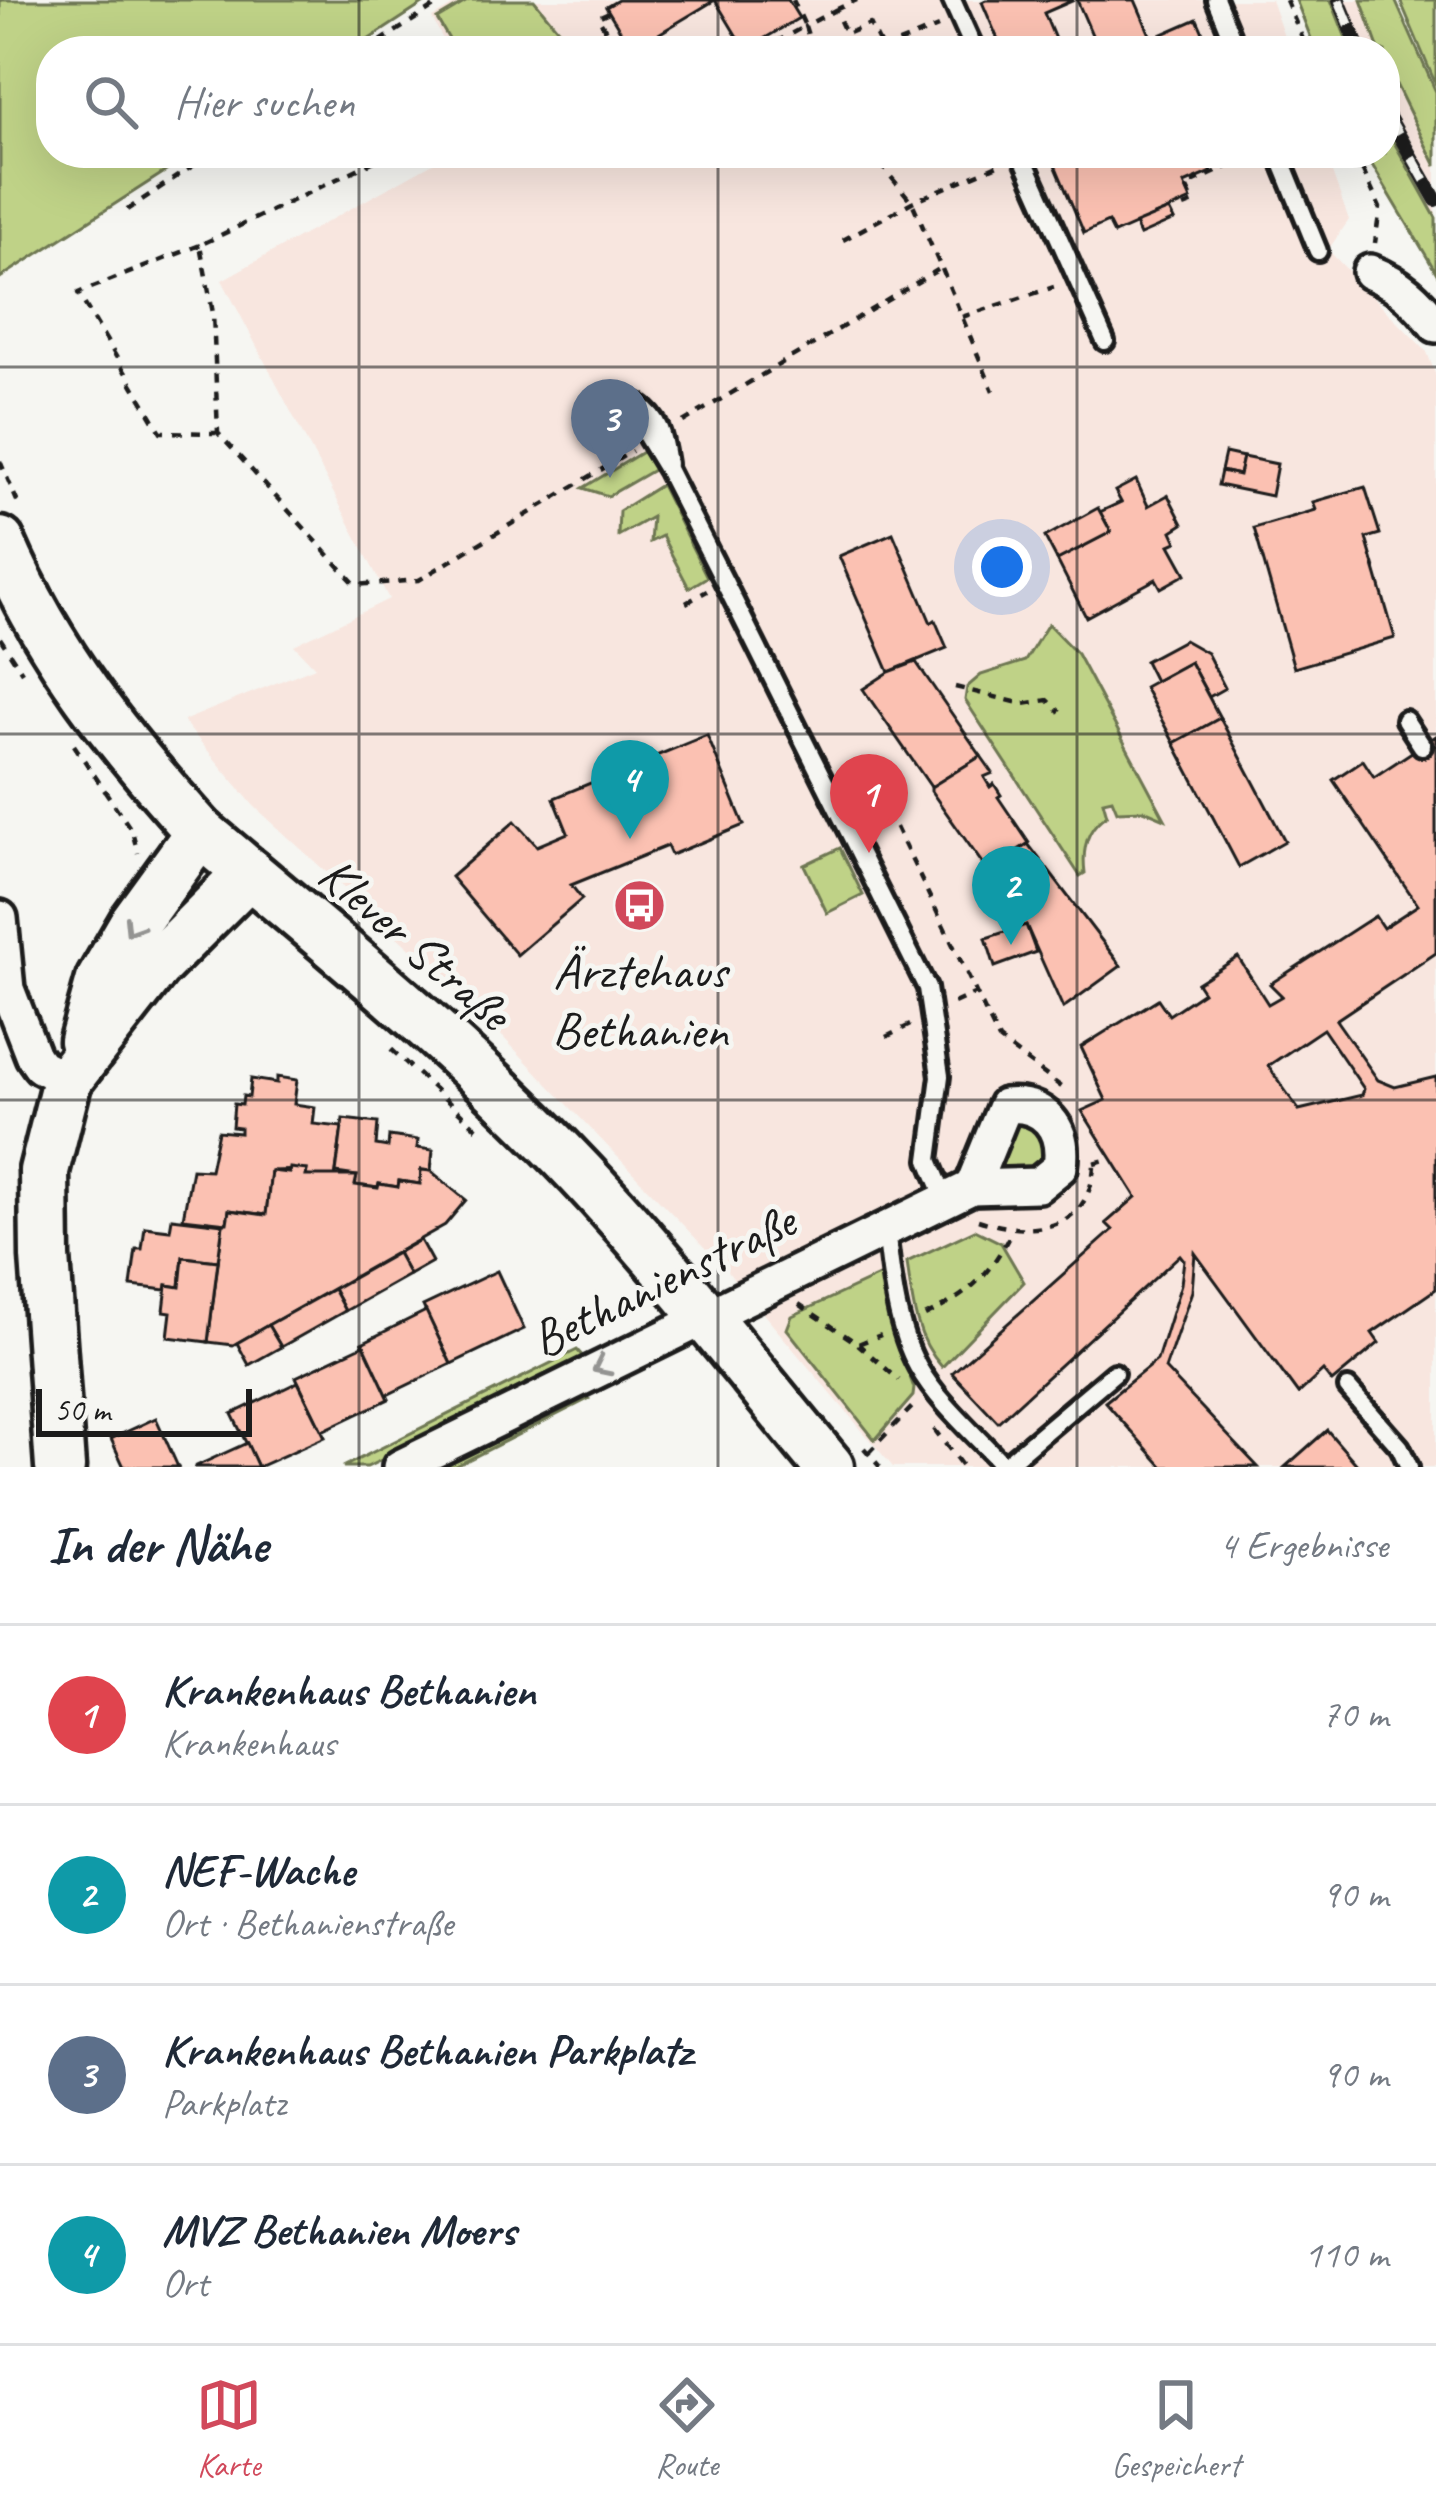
<!DOCTYPE html>
<html lang="de">
<meta charset="utf-8">
<style>
body{margin:0;font-family:Caveat,sans-serif;background:#f6f6f7;color:#1f2937}
.scale{position:absolute;left:36px;bottom:30px;width:216px;box-sizing:border-box;padding-left:12px;border:6px solid #1c1c1c;border-top:0;font-size:33px;line-height:42px;white-space:nowrap;color:#1c1c1c;-webkit-text-stroke:9px #f6f6f2;paint-order:stroke}
.you{position:absolute;left:1002px;top:567px;width:42px;height:42px;margin:-30px;border:9px solid #fff;border-radius:50%;background:#1a73e8;box-shadow:0 0 0 18px #1a73e833}
.badge{display:grid;place-items:center;width:78px;height:78px;border-radius:50%;background:#d1495b;color:#fff;font-size:39px;font-weight:700}
.pin{position:absolute;translate:-50% -99px;filter:drop-shadow(0 3px 6px #0008)}
.pin::after{content:'';position:absolute;top:63px;width:42px;height:36px;background:inherit;clip-path:polygon(0 0,100% 0,50% 100%)}
.list{margin:0;padding:0;list-style:none}
h2{display:flex;justify-content:space-between;align-items:center;height:156px;margin:0;padding:0 48px;font-size:51px}
h2 small{font-size:39px;font-weight:400;color:#747a83}
.list li{display:grid;grid-template-columns:78px 1fr auto;gap:36px;align-items:center;box-sizing:border-box;height:180px;padding:0 48px;border-top:3px solid #e0e1e3}
.list b{display:block;font-size:45px;white-space:nowrap}
.list p{margin:0;font-size:39px;white-space:nowrap;color:#747a83}
.list em{font-size:39px;font-style:normal;color:#747a83}
.icon{flex:none;width:66px;height:66px;fill:none;stroke:currentColor;stroke-width:2;stroke-linecap:round;stroke-linejoin:round}
.map{position:relative;flex:none;width:1436px;height:1467px;overflow:hidden}
.search{position:absolute;background:#fff;box-shadow:0 12px 48px #0002;left:36px;right:36px;top:36px;height:132px;display:flex;align-items:center;gap:30px;box-sizing:border-box;padding:0 42px;border-radius:48px;color:#747a83;font-size:45px}
.sheet{height:876px;background:#fff}
nav{display:flex;justify-content:space-around;align-items:center;box-sizing:border-box;height:168px;border-top:3px solid #e0e1e3;background:#fff;font-size:33px;color:#747a83}
nav a{display:grid;justify-items:center;gap:6px}
nav .on{color:#d1495b}
.map>svg:first-child{display:block}
.built{fill:#f8e6df}
.green{fill:#bfd287;stroke:#6e7752;stroke-width:3}
.building{fill:#fbc1b2;stroke:#1c1c1c;stroke-width:3;fill-rule:evenodd}
.lines{fill:none;stroke-linecap:round;stroke-linejoin:round}
.lane-casing{stroke:#1c1c1c;stroke-width:26}
.street-casing{stroke:#1c1c1c;stroke-width:42}
.secondary-casing{stroke:#1c1c1c;stroke-width:57}
.path{stroke:#1c1c1c;stroke-width:4.5;stroke-dasharray:9 9;stroke-linecap:butt}
.lane{stroke:#f6f6f2;stroke-width:16}
.street{stroke:#f6f6f2;stroke-width:33}
.secondary{stroke:#f6f6f2;stroke-width:48}
.rail-casing{stroke:#1c1c1c;stroke-width:14}
.rail{stroke:#f6f6f2;stroke-width:9;stroke-dasharray:27;stroke-linecap:butt}
.oneway{stroke:#949492}
.grid{fill:none;stroke:#1c1c1c;stroke-width:3;stroke-opacity:0.55}
.labels{text-anchor:middle;dominant-baseline:central;stroke-width:10;stroke-linejoin:round;paint-order:stroke}
.street-label{font-size:51px;fill:#1c1c1c;stroke:#f6f6f2}
.poi-label{font-size:51px;fill:#1c1c1c;stroke:#f6f6f2}
</style>
<div class="map">
<svg width="1436" height="1467" viewBox="0 0 1436 1467">
<rect width="100%" height="100%" fill="#f6f6f2"/>
<filter id="ink" filterUnits="userSpaceOnUse"><feTurbulence type="fractalNoise" baseFrequency=".00833" numOctaves="2"/><feDisplacementMap in="SourceGraphic" scale="24" xChannelSelector="R" yChannelSelector="G"/><feConvolveMatrix kernelMatrix="1 2 1 2 8 2 1 2 1" color-interpolation-filters="sRGB"/></filter>
<g filter="url(#ink)">
<g class="built">
<polygon points="462,0 1271,0 1289,51 449,51 432,18"/>
<polygon points="1331,0 1361,0 1380,51 1351,51"/>
<polygon points="1385,62 1436,166 1436,218 1385,126"/>
<polygon points="451,153 1325,153 1349,220 1328,250 1427,352 1436,376 1436,1467 893,1467 727,1271 477,1010 254,806 183,721 315,667 294,645 389,599 222,280"/>
</g>
<g class="green">
<polygon points="0,0 429,0 351,51 51,51 51,153 194,153 0,278"/>
<polygon points="469,0 534,0 576,51 456,51 437,19"/>
<polygon points="1296,0 1331,0 1351,51 1316,51"/>
<polygon points="1361,0 1395,0 1436,92 1436,166 1385,62 1385,51 1379,50"/>
<polygon points="1400,0 1436,0 1436,85"/>
<polygon points="1385,126 1436,218 1436,272 1365,153 1385,153"/>
<polygon points="644,451 655,469 608,496 583,488"/>
<polygon points="661,485 707,577 689,588 662,536 650,542 652,517 618,536 619,511"/>
<path d="M1048 624 1077 654 1165 819 1144 810 1117 811 1112 799 1103 801 1107 815C1086 828 1082 850 1085 873L1080 876 965 700 967 687 981 675 1025 661Z"/>
<polygon points="840,848 863,895 827,913 804,865"/>
<polygon points="1027,1123 1050,1141 1042,1173 1000,1170 997,1164 1010,1124"/>
<path d="M975 1230 1001 1243 1024 1282 942 1367C915 1337 912 1301 907 1262Z"/>
<polygon points="881,1275 891,1325 914,1388 913,1396 875,1440 787,1329 792,1316"/>
<polygon points="577,1350 586,1360 367,1467 343,1467"/>
<polygon points="578,1394 588,1399 454,1467 428,1467"/>
</g>
<g class="building">
<polygon points="618,0 788,0 799,18 745,50 715,0 632,50 606,7"/>
<polygon points="986,0 1074,0 1044,13 1060,51 1003,51 982,2"/>
<polygon points="1077,0 1135,0 1154,44 1149,45 1151,51 1099,51"/>
<polygon points="1197,19 1211,51 1156,51 1163,48 1158,36"/>
<polygon points="1050,153 1203,153 1212,172 1184,184 1191,200 1114,234 1108,222 1084,233"/>
<polygon points="1169,210 1174,220 1140,235 1135,224"/>
<polygon points="1225,453 1243,457 1239,475 1221,471"/>
<polygon points="1243,457 1277,464 1271,496 1218,485 1221,471 1239,475"/>
<polygon points="1136,480 1148,506 1168,495 1183,524 1172,531 1177,542 1170,545 1186,574 1161,588 1156,579 1086,617 1057,560 1111,532 1100,512 1121,502 1115,491"/>
<polygon points="1365,487 1380,534 1366,538 1395,638 1294,668 1254,528 1316,510 1313,502"/>
<polygon points="1098,508 1111,532 1057,560 1045,537"/>
<polygon points="893,533 931,623 935,620 947,648 889,672 839,556"/>
<polygon points="1184,640 1207,653 1225,688 1209,697 1190,662 1155,681 1145,661"/>
<polygon points="916,662 981,756 931,787 863,689 889,672"/>
<polygon points="1190,662 1220,718 1174,743 1144,687"/>
<polygon points="1220,718 1285,841 1239,867 1174,743"/>
<polygon points="707,735 744,825 671,855 667,846 571,885 582,899 517,955 451,877 515,821 537,846 568,833 554,798"/>
<path d="M1436 736V953L1336 1020 1378 1080 1395 1087 1436 1077V1289L1372 1333 1379 1343 1332 1382 1323 1371 1298 1394 1195 1253 1192 1291 1165 1369 1258 1467H1163L1105 1402 1157 1360 1181 1284 1184 1260 1180 1255 998 1422 952 1373 1113 1230 1106 1223 1136 1197 1082 1111 1106 1100 1081 1047 1158 999 1169 1015 1203 992 1197 983 1238 957 1268 1004 1282 996 1270 984 1375 916 1383 928 1418 905 1333 780 1363 760 1374 777ZM1323 1029 1364 1089 1362 1095 1299 1110 1268 1066Z"/>
<polygon points="981,756 993,773 984,777 990,787 994,784 1001,795 998,797 1029,843 987,870 931,791 931,787"/>
<polygon points="1028,844 1121,966 1063,1008 1026,925 1014,929 987,873"/>
<polygon points="1026,925 1036,952 995,967 986,938"/>
<polygon points="277,1077 297,1080 294,1104 315,1107 313,1124 342,1127 335,1179 306,1176 307,1170 271,1171 266,1215 229,1210 227,1223 183,1218 192,1169 210,1170 218,1131 240,1133 240,1128 232,1127 234,1104 242,1105 243,1096 249,1097 251,1079 277,1083"/>
<polygon points="343,1119 378,1123 376,1145 388,1147 389,1136 418,1140 417,1148 433,1150 431,1171 421,1170 420,1184 399,1181 398,1187 379,1184 378,1188 355,1185 357,1176 336,1173"/>
<polygon points="290,1168 307,1170 306,1176 357,1176 355,1185 378,1188 379,1184 398,1187 399,1181 420,1184 421,1170 431,1171 466,1200 445,1225 233,1345 208,1342 223,1223 227,1223 229,1210 266,1215 271,1171 289,1173"/>
<polygon points="172,1218 223,1224 218,1261 183,1257 180,1287 167,1285 166,1290 131,1286 136,1249 142,1249 145,1227 170,1230"/>
<polygon points="420,1240 432,1262 409,1275 397,1253"/>
<polygon points="397,1253 409,1275 345,1311 333,1289"/>
<polygon points="183,1257 218,1261 208,1342 168,1337 171,1312 164,1311 167,1285 180,1287"/>
<polygon points="497,1271 524,1329 451,1364 423,1306"/>
<polygon points="333,1289 345,1311 281,1347 268,1325"/>
<polygon points="426,1311 451,1364 387,1395 362,1343"/>
<polygon points="268,1325 281,1347 249,1365 237,1343"/>
<polygon points="364,1345 389,1399 322,1431 296,1377"/>
<polygon points="298,1382 325,1437 258,1467 232,1414"/>
<polygon points="156,1418 178,1467 124,1467 111,1439"/>
<polygon points="1327,1430 1359,1467 1285,1467"/>
<polygon points="247,1443 258,1467 194,1467"/>
</g>
<g class="lines">
<defs>
<g id="lane">
<polyline points="952,0 975,51"/>
<polyline points="1216,0 1237,51"/>
<polyline points="1021,153 1105,341"/>
<polyline points="1278,153 1318,251"/>
<polyline points="638,404 637,420 668,471 724,581 927,988 940,1076 929,1160 946,1201"/>
<path d="M638 404C661 420 663 438 667 464"/>
<polyline points="1405,720 1422,746"/>
<path d="M886 1229C891 1274 896 1327 918 1367 939 1404 977 1436 1005 1467"/>
<polyline points="1348,1388 1400,1447 1409,1467"/>
<polyline points="1004,1466 1114,1373"/>
</g>
<g id="street">
<path d="M1370 272C1400 284 1417 300 1436 325"/>
<polyline points="0,918 7,989 33,1056 40,1066 67,1080"/>
<path d="M400 1467 972 1187 1038 1185 1060 1167C1066 1128 1044 1102 1005 1106L972 1187"/>
</g>
<g id="secondary">
<path d="M0 542C49 656 118 741 200 832 330 941 464 1050 581 1174 669 1267 747 1369 829 1467"/>
<polyline points="84,1041 101,980 134,923 200,832"/>
<polyline points="60,1467 45,1257 44,1171 67,1080 156,966 249,873"/>
</g>
</defs>
<use href="#lane" class="lane-casing"/>
<use href="#street" class="street-casing"/>
<use href="#secondary" class="secondary-casing"/>
<g class="path">
<polyline points="1286,0 1308,51"/>
<polyline points="835,10 857,0"/>
<polyline points="609,12 598,17 618,51"/>
<polyline points="882,50 938,27"/>
<polyline points="365,51 445,0"/>
<polyline points="760,51 805,26 793,0"/>
<polyline points="813,51 805,26 835,10 846,34 870,24 883,50"/>
<polyline points="391,153 200,245 213,313 218,433 356,585 419,580 632,451"/>
<polyline points="1355,153 1380,208 1375,243"/>
<polyline points="1184,207 1194,203 1186,186 1257,153"/>
<polyline points="127,210 212,153"/>
<polyline points="843,240 912,202 1000,164"/>
<polyline points="200,245 78,293 161,432 216,433"/>
<polyline points="942,269 993,391"/>
<polyline points="962,317 1054,287"/>
<polyline points="683,422 941,268 912,202 871,153"/>
<polyline points="0,461 20,508"/>
<polyline points="686,603 707,591"/>
<polyline points="0,638 22,672"/>
<polyline points="955,687 1023,704 1048,700 1060,712"/>
<polyline points="74,745 132,831 138,853"/>
<polyline points="870,821 889,813 999,1040 1063,1088"/>
<polyline points="954,1003 976,993"/>
<polyline points="886,1037 912,1024"/>
<polyline points="391,1049 480,1131"/>
<polyline points="1094,1163 1109,1159"/>
<path d="M978 1220C1030 1237 1090 1233 1094 1165"/>
<polyline points="799,1304 858,1344 881,1335"/>
<path d="M925 1316C970 1294 989 1276 1012 1231"/>
<polyline points="858,1344 899,1380"/>
<polyline points="934,1429 963,1467"/>
<polyline points="864,1448 880,1467"/>
<polyline points="868,1453 917,1402"/>
</g>
<use href="#lane" class="lane"/>
<use href="#street" class="street"/>
<use href="#secondary" class="secondary"/>
<defs>
<g id="rail">
<polyline points="1339,0 1360,51"/>
<polyline points="1385,110 1436,200"/>
</g>
</defs>
<use href="#rail" class="rail-casing"/>
<use href="#rail" class="rail"/>
</g>
<defs><path id="oneway-chevron" d="M-2-3.5L2.5 0L-2 3.5" fill="none" stroke-width="1.6" stroke-linecap="round" stroke-linejoin="round" transform="scale(3)"/></defs>
<g class="oneway">
<use href="#oneway-chevron" transform="translate(132 927) rotate(122)"/>
<use href="#oneway-chevron" transform="translate(601 1367) rotate(154)"/>
</g>
</g>
<path class="grid" d="M359 0V51M718 0V51M1077 0V51M359 153V1467M718 153V1467M1077 153V1467M0 367H1436M0 734H1436M0 1100H1436"/>
<defs>
<symbol id="bus-disc" viewBox="-11 -11 22 22"><circle r="9.5" fill="#d1495b" stroke="#f6f6f2"/><path d="M-5-6H5V4H4V6H2V4H-2V6H-4V4H-5ZM-3.5-4V0h7V-4ZM-3.5 1.2v1.5H-2V1.2ZM2 1.2v1.5H3.5V1.2Z" fill="#fff"/></symbol>
</defs>
<g fill-rule="evenodd">
<use href="#bus-disc" x="610" y="876" width="59" height="59"/>
</g>
<g class="labels">
<g class="street-label">
<text transform="translate(415 943) rotate(41)">Klever Straße</text>
<text transform="translate(663 1280) rotate(-26)">Bethanienstraße</text>
</g>
<g class="poi-label">
<text x="640" y="971">Ärztehaus<tspan x="640" dy="59">Bethanien</tspan></text>
</g>
</g>
</svg>
<div class="scale">50 m</div>
<div class="you"></div>
<div class="pin badge" style="left:869px;top:853px;background:#e0444e">1</div>
<div class="pin badge" style="left:1011px;top:945px;background:#0f9aa8">2</div>
<div class="pin badge" style="left:610px;top:478px;background:#5c6f8a">3</div>
<div class="pin badge" style="left:630px;top:839px;background:#0f9aa8">4</div>
<div class="search"><svg class="icon" aria-label="search" viewBox="0 0 24 24"><circle cx="10" cy="10" r="6"/><path d="M15 15l6 6"/></svg>Hier suchen</div>
</div>
<section class="sheet">
<h2>In der Nähe<small>4 Ergebnisse</small></h2>
<ul class="list">
<li><span class="badge" style="background:#e0444e">1</span><div><b>Krankenhaus Bethanien</b><p>Krankenhaus</p></div><em>70 m</em></li>
<li><span class="badge" style="background:#0f9aa8">2</span><div><b>NEF-Wache</b><p>Ort · Bethanienstraße</p></div><em>90 m</em></li>
<li><span class="badge" style="background:#5c6f8a">3</span><div><b>Krankenhaus Bethanien Parkplatz</b><p>Parkplatz</p></div><em>90 m</em></li>
<li><span class="badge" style="background:#0f9aa8">4</span><div><b>MVZ Bethanien Moers</b><p>Ort</p></div><em>110 m</em></li>
</ul>
</section>
<nav>
<a class="on"><svg class="icon" aria-label="map" viewBox="0 0 24 24"><path d="M3 6l6-2 6 2 6-2v14l-6 2-6-2-6 2zM9 4v14M15 6v14"/></svg>Karte</a>
<a><svg class="icon" aria-label="directions" viewBox="0 0 24 24"><path d="M12 3l9 9-9 9-9-9zM9 14v-3h6M13 9l2 2-2 2"/></svg>Route</a>
<a><svg class="icon" aria-label="saved" viewBox="0 0 24 24"><path d="M7 4h10v16l-5-4-5 4z"/></svg>Gespeichert</a>
</nav>
